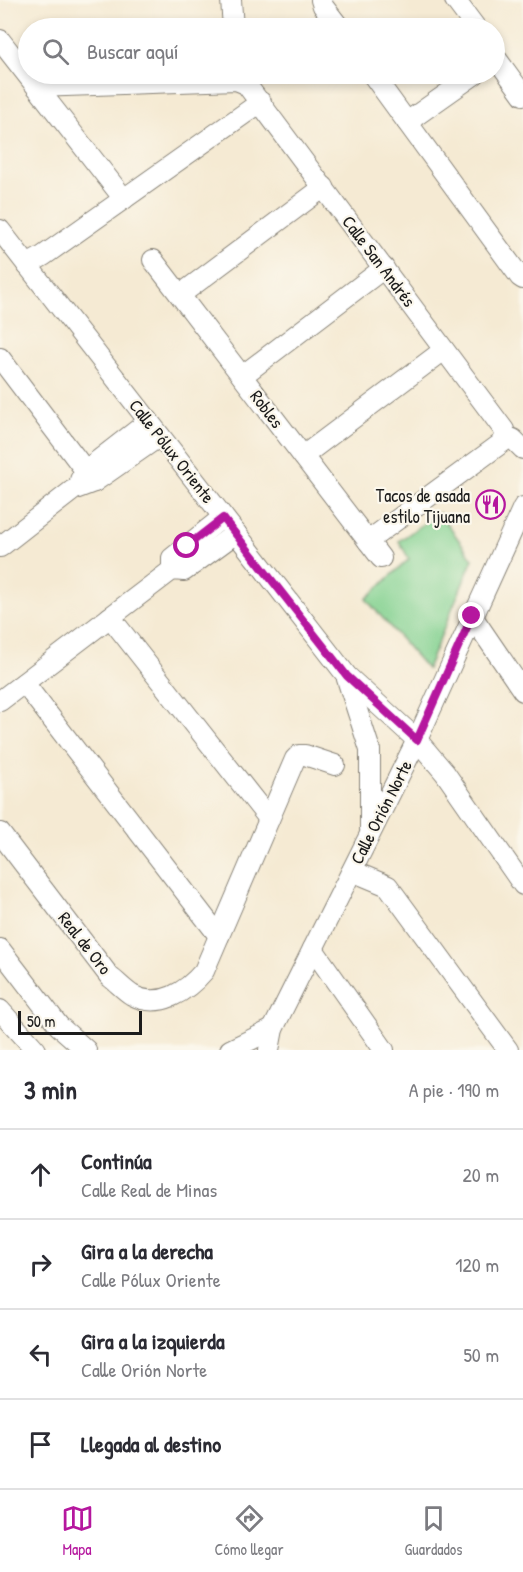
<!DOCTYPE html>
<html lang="es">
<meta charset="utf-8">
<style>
body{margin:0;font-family:"Patrick Hand",sans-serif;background:#f2f2f3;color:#2b2b33}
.scale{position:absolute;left:18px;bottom:15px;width:124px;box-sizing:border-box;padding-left:6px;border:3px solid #1c1c1c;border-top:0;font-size:16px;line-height:21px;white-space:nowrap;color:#1c1c1c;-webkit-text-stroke:4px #fbf7ec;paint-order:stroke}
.stop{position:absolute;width:18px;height:18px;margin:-14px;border:4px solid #b5179e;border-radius:50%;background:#fff}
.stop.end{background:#b5179e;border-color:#fff;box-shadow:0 2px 6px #0008}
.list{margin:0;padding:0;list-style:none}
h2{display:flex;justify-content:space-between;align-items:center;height:78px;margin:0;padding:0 24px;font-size:26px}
h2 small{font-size:20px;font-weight:400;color:#7c7c81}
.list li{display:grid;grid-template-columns:39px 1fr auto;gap:18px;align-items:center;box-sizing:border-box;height:90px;padding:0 24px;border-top:2px solid #e1e1e2}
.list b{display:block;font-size:22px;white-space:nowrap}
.list p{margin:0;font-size:20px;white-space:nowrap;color:#7c7c81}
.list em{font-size:20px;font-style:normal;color:#7c7c81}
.icon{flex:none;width:33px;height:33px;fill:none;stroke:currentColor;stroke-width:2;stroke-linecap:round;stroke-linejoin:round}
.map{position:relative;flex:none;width:523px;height:1050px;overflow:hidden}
.search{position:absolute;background:#fff;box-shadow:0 3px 9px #0003;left:18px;right:18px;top:18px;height:66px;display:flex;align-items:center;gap:15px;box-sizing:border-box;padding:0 21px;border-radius:33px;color:#7c7c81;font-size:22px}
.sheet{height:438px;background:#fff}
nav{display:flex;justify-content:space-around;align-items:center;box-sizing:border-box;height:84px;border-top:2px solid #e1e1e2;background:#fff;font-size:16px;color:#7c7c81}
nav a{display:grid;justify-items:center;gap:3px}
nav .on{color:#b5179e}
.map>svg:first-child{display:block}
.green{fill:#83d190;stroke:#507656;stroke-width:1.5}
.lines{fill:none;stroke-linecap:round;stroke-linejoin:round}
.minor-casing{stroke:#888378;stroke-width:22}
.minor{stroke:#fff;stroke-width:20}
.route{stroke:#b5179e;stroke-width:8}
.labels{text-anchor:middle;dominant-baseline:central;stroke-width:4.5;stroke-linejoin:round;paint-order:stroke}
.street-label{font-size:18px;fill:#1c1c1c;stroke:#fbf7ec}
.poi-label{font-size:18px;fill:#1c1c1c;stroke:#fbf7ec;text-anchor:end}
</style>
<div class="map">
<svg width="523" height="1050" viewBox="0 0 523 1050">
<rect width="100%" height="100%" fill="#fbf7ec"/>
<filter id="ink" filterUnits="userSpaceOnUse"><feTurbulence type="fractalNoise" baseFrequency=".0167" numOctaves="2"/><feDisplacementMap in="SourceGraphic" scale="12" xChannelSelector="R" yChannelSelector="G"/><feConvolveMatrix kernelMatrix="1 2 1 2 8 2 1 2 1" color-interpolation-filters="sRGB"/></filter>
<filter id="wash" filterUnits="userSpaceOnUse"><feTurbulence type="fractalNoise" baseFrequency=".008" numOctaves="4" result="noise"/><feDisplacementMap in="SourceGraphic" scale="24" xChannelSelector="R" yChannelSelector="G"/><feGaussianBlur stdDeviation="1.35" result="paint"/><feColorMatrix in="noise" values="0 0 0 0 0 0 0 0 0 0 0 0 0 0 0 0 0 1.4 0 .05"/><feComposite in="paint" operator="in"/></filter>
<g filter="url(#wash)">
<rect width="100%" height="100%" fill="#f5ead3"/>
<polygon class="green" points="439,513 473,559 427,669 366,599 409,559 399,541"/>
</g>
<g filter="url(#ink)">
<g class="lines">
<defs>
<g id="minor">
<polyline points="231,0 233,28"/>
<polyline points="321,0 323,6 340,28"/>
<polyline points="455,0 476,28"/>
<polyline points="0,40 124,199"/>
<polyline points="494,55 523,95"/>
<polyline points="372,74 520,277 523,279"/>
<polyline points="37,87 236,80 246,84 504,430 505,436 513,439 523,449"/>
<polyline points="407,122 475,74"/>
<polyline points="0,230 347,676 417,740 445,773 523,885"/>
<polyline points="153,260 381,558"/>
<polyline points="27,265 43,256 261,102"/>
<polyline points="180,295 324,187"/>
<polyline points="0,358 94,482"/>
<polyline points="242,376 384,268"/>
<polyline points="303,456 444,350"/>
<polyline points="80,480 86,470 149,421"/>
<polyline points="368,541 503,442 505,436"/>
<polyline points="0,547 73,490 94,482 160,436"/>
<polyline points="172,570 172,558 223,517"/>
<polyline points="472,616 523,691"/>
<polyline points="110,617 269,819"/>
<polyline points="347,679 370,750 370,829"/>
<polyline points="24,683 219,936"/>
<polyline points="0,701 172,570 184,571 236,533"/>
<path d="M0 833 110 977C117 982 124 990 132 995 160 1010 187 991 204 971L295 759 299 755H305L335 765"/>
<polyline points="352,871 388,886 508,1050"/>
<polyline points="0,949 59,1026 86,1050"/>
<polyline points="313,949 384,1050"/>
<polyline points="0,1010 36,1050"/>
<polyline points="230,1050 273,1029"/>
<polyline points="269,1050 273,1029 417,740 523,507"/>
</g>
</defs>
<use href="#minor" class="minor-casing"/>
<use href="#minor" class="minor"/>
</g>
</g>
<g class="lines" filter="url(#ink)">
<polyline class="route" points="187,546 223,518 347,676 417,740 472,616"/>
</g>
<defs>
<symbol id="restaurant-ring" viewBox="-11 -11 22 22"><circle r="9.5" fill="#fbf7ec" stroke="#b5179e" stroke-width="1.5"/><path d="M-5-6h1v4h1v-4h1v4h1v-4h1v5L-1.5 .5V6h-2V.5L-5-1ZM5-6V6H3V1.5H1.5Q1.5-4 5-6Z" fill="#b5179e"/></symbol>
</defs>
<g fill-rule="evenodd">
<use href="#restaurant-ring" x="474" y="488" width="33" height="33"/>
</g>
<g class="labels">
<g class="street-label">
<text transform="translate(379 261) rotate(53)">Calle San Andrés</text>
<text transform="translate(267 409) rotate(53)">Robles</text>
<text transform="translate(172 451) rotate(52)">Calle Pólux Oriente</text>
<text transform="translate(381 812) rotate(-63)">Calle Orión Norte</text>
<text transform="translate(85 943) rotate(52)">Real de Oro</text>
</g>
<g class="poi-label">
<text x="470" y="495">Tacos de asada<tspan x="470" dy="21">estilo Tijuana</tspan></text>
</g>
</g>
</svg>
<div class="scale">50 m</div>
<div class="stop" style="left:187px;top:546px"></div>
<div class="stop end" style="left:472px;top:616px"></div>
<div class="search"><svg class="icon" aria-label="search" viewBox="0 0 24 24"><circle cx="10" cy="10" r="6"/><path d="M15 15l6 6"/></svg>Buscar aquí</div>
</div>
<section class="sheet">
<h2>3 min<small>A pie · 190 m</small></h2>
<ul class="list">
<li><svg class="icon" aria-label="ahead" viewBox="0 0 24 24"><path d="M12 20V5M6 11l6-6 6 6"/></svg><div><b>Continúa</b><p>Calle Real de Minas</p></div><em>20 m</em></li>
<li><svg class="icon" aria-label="right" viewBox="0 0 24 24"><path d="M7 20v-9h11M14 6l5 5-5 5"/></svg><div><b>Gira a la derecha</b><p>Calle Pólux Oriente</p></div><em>120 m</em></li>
<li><svg class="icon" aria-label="left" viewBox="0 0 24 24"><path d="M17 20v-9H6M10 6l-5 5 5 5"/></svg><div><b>Gira a la izquierda</b><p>Calle Orión Norte</p></div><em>50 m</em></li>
<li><svg class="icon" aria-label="arrive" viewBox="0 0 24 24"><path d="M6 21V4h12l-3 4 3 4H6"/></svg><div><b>Llegada al destino</b></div></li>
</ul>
</section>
<nav>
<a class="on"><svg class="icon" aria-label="map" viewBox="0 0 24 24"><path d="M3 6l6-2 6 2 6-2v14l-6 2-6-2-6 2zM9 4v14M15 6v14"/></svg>Mapa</a>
<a><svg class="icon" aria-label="directions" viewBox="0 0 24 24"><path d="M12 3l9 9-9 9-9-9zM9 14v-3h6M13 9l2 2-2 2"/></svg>Cómo llegar</a>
<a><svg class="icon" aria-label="saved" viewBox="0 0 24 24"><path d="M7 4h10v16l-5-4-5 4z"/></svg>Guardados</a>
</nav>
